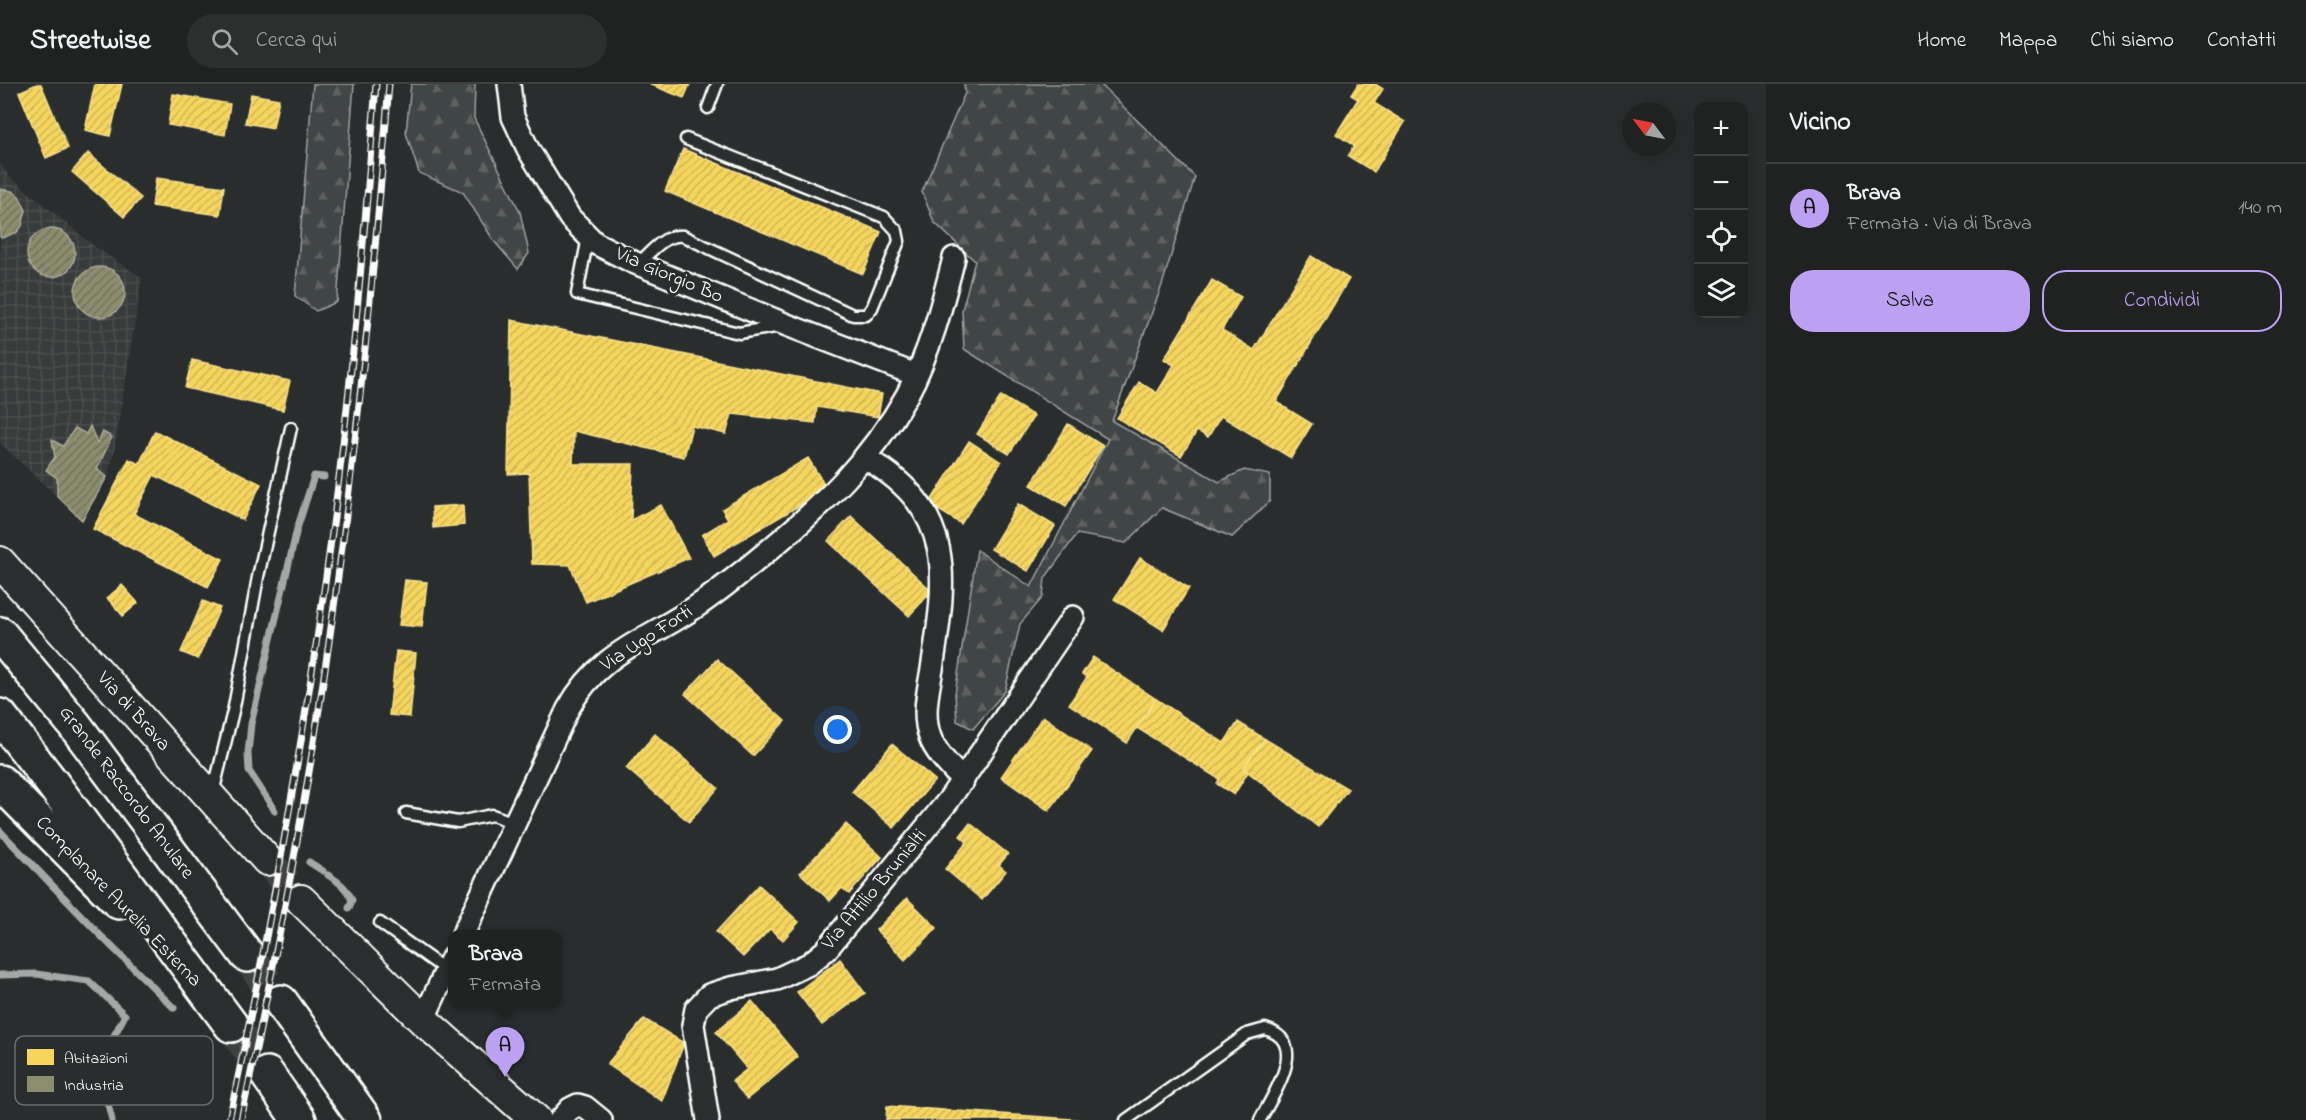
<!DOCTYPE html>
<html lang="it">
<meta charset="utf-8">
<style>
body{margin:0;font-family:"Indie Flower",sans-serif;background:#2d2f2f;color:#f1f3f6}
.controls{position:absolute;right:18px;top:18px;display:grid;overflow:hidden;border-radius:12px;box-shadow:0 3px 15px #0003}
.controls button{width:54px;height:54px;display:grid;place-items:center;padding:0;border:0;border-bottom:2px solid #3d3f40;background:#202222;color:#f1f3f6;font:30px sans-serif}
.compass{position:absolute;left:1622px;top:18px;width:54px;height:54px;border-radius:50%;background:#202222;box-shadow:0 3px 15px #0003;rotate:302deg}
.you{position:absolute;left:838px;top:646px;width:21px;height:21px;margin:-15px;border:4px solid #fff;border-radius:50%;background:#1a73e8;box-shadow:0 0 0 9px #1a73e833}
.badge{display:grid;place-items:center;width:39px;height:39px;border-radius:50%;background:#bca0f2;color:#111;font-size:20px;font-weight:700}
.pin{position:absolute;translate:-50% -50px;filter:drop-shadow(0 2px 3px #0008)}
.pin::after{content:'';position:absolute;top:32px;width:21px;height:18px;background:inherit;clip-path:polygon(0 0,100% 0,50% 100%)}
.popup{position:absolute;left:448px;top:846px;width:114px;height:78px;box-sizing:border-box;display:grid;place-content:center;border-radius:12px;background:#202222;filter:drop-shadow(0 2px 4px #0005);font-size:20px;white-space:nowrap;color:#a2a4a5}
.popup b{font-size:22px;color:#f1f3f6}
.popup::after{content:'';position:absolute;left:50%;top:100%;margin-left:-12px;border:12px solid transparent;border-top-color:#202222}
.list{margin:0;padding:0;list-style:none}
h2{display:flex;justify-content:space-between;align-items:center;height:78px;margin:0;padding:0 24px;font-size:26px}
h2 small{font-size:20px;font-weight:400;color:#a2a4a5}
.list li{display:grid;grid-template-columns:39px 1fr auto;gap:18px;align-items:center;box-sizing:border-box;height:90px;padding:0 24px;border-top:2px solid #3d3f40}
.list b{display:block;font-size:22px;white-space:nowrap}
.list p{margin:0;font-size:20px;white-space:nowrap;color:#a2a4a5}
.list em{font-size:20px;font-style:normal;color:#a2a4a5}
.actions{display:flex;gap:12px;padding:18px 24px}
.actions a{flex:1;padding:14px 0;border:2px solid #bca0f2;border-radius:24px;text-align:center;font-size:21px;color:#bca0f2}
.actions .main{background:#bca0f2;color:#111}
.icon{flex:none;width:33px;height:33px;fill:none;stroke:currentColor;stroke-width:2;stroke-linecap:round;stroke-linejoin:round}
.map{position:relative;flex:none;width:1766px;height:1036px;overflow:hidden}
header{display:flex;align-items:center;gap:36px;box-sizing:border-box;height:84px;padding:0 30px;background:#202222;border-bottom:2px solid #3d3f40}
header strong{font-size:28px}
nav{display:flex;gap:33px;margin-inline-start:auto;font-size:21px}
.search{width:420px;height:54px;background:#2d2f2f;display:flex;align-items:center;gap:15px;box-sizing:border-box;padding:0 21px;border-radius:33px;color:#a2a4a5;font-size:22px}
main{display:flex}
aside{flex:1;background:#202222}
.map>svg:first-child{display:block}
.industrial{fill:url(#industrial-grid)}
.forest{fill:url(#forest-firs);stroke:#a0a2a2;stroke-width:1.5}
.homes{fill:url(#homes-hatch);stroke:#f9e28d;stroke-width:1.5}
.industry{fill:url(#industry-hatch);stroke:#aeae9a;stroke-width:1.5}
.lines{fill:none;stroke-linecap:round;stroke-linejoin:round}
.stream{stroke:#a6a7a7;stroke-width:7}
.secondary-tunnel{stroke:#3f4243;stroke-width:30;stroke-dasharray:30 15;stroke-linecap:butt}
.highway-tunnel{stroke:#3f4243;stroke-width:33;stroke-dasharray:33 16;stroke-linecap:butt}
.lane-casing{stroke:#fff;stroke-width:15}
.street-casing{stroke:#fff;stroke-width:26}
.secondary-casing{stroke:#fff;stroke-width:34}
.highway-casing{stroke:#fff;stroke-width:38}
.lane{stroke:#2a2d2e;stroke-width:10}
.street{stroke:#2a2d2e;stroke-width:21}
.secondary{stroke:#2a2d2e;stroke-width:30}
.highway{stroke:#2a2d2e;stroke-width:33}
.rail-casing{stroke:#fff;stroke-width:7}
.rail{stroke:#2a2d2e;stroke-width:4.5;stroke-dasharray:14;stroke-linecap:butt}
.labels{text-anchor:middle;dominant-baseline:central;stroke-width:6;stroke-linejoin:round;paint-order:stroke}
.street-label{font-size:20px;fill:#fff;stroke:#2a2d2e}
.key{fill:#2a2d2e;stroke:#6a6c6d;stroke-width:1.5}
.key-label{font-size:16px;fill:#fff}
</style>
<header>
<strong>Streetwise</strong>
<div class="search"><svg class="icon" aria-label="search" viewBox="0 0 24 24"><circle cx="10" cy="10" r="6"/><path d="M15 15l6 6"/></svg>Cerca qui</div>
<nav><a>Home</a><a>Mappa</a><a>Chi siamo</a><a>Contatti</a></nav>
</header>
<main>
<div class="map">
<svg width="1766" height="1036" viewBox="0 0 1766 1036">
<defs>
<pattern id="industrial-grid" width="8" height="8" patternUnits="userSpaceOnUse" patternTransform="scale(1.5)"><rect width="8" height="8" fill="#373a3b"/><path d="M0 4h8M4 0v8" fill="none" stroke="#4b4e4f"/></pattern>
<pattern id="forest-firs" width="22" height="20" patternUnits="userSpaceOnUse" patternTransform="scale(1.5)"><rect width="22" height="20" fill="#414445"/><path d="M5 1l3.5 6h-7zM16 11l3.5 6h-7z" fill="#5e6061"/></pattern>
<pattern id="homes-hatch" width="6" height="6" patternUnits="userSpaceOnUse" patternTransform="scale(1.5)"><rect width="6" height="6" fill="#f6d55c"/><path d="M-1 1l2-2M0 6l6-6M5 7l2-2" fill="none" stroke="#ccb358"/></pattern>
<pattern id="industry-hatch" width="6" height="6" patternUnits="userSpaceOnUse" patternTransform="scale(1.5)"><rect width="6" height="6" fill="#8c8c6e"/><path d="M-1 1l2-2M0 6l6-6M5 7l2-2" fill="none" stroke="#727260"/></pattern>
</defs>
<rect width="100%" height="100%" fill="#2a2d2e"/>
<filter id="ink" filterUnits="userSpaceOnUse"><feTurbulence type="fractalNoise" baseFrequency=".0167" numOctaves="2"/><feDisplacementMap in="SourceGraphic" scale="12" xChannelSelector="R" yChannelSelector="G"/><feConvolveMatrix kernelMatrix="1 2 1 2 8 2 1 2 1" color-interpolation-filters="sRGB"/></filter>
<g filter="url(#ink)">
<polygon class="industrial" points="0,79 8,91 94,162 142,194 114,368 107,393 82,436 0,359"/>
<g class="forest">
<polygon points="313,0 354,0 337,218 316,227 295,212"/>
<polygon points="411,0 475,0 474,34 520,128 529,169 518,185 494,157 463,108 419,89 406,49"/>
<polygon points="964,0 1100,0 1195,93 1162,201 1112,337 1219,398 1244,386 1270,391 1270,417 1232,453 1162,424 1126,459 1077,450 1045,494 1043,513 1020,540 1005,607 973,645 957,637 955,610 977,466 1031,503 1108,355 964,265 962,226 975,177 934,138 922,108 965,9"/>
</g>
<g class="homes">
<polygon points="37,0 41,0 68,64 46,74 19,8"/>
<polygon points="95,0 122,0 110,52 85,46"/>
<polygon points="649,0 690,0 684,14"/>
<polygon points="1358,0 1375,0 1383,5 1374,19 1405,38 1374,88 1348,72 1354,62 1336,50 1358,15 1351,11"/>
<polygon points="173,10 230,20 225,51 168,41"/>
<polygon points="251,10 279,15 273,44 245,39"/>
<polygon points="683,65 881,148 863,190 665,107"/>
<polygon points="88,69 141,114 124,133 72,88"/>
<polygon points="156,94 224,103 220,131 152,122"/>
<polygon points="1311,172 1349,195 1276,318 1312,340 1291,374 1221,332 1208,353 1197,347 1181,372 1117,334 1139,298 1157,309 1174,281 1164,275 1212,196 1241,213 1222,246 1254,266"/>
<polygon points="511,236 882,310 878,333 817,323 815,339 732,330 726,350 692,342 684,373 574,347 573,380 633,380 631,436 661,421 689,474 586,518 570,481 532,480 529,389 508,390"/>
<polygon points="192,276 290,297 283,326 185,304"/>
<polygon points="1001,312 1034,332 1009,370 977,350"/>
<polygon points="1068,340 1103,362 1066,422 1031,401"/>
<polygon points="155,347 261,400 243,436 154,391 134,430 223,475 208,503 93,445 129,375 139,380"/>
<polygon points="969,357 1001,378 961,440 929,420"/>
<polygon points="808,374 827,405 714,472 702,451 728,435 722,425"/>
<polygon points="1018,420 1055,442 1028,487 991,465"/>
<polygon points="463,421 464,441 433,444 432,423"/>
<polygon points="851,432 932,507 909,532 828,457"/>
<polygon points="1140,474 1189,504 1163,546 1114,515"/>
<polygon points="405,496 427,498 422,543 399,541"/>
<polygon points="122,501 138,519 123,532 107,514"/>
<polygon points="203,517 220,524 198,575 181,568"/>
<polygon points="396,567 416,569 410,633 389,631"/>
<polygon points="1093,573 1156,615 1127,659 1069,620 1087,593 1082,590"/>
<polygon points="717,575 785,637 753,672 685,610"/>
<polygon points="1156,615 1224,659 1238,638 1265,655 1243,684 1248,688 1234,711 1217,700 1219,695 1137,644"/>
<polygon points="1043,632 1092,667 1049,727 1001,693"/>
<polygon points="655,650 718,704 689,738 626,684"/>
<polygon points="1265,655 1348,705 1318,743 1243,684"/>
<polygon points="892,660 935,696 894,744 852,708"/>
<polygon points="970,739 1008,770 999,781 1006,787 982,816 945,785 967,758 960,752"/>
<polygon points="846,740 882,773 849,810 842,804 830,817 800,789"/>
<polygon points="759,801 799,838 783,856 770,845 743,873 716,848"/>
<polygon points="907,814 937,844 905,876 876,846"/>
<polygon points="840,875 865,909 822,941 797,908"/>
<polygon points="752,917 798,973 747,1015 732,997 747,985 716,948"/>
<polygon points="644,935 684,959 662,1017 607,980"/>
<polygon points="887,1022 1086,1036 886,1036"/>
</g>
<g class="industry">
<polygon points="0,105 12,107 19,112 26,126 22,142 17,148 2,154 0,153"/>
<circle cx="51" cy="169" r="24"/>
<circle cx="100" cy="208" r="25"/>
<polygon points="90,342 97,359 103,348 112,353 97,385 107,393 82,436 57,412 57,394 46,386 55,373 52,356 63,362 75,344 86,350"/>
</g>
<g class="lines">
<g class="stream">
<polyline points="275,727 249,687 248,669 251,640 297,445 314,392 324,393"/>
<polyline points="0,747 100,851 174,924"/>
<polyline points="309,778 323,787"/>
<path d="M328 791C339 798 347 804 352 816L349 824"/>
<polyline points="0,891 36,890 89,897 125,931 98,982 112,1036"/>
</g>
<polyline class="secondary-tunnel" points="267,776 301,816"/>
<g class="highway-tunnel">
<polyline points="247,871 281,918"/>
<polyline points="231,941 267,990"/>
</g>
<defs>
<g id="lane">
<polyline points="708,24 717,0"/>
<polyline points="588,153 577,210 739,249 781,242"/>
<path d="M638 180C651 168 664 150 683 152L853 231H866L872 224 899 157 897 147 884 133 686 55"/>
<polyline points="213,709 234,623 258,493 291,344"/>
<polyline points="406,729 458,738 492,731 515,739"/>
<polyline points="380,839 447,887"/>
<path d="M1126 1036 1247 950 1265 945C1311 958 1273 1010 1260 1036"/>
</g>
<g id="street">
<polyline points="509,0 513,33 528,65 570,134 595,159 633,178 787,241 916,291"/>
<path d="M865 374C958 427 946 495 932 585 928 608 922 631 930 653 936 670 952 684 963 697"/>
<path d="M463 850 568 625C600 567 646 557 697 522 722 505 745 486 769 466 823 421 872 374 907 311 930 268 942 221 954 174"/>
<polyline points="423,936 452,874"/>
<polyline points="560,1036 570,1025 578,1021 585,1023 601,1036"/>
<polyline points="708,1036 693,941 696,925 709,911 731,904 777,895 809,880 826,866 948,717 1073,533"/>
</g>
<g id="secondary">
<polyline points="0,478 267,776"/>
<polyline points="301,816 423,936 536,1036"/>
</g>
<g id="highway">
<polyline points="0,550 74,640 247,871"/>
<polyline points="0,632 52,699 231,941"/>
<polyline points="0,698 119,818"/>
<polyline points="281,918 365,1036"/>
<polyline points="267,990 299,1036"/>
</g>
</defs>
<use href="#lane" class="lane-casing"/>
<use href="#street" class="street-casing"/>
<use href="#secondary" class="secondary-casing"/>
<use href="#highway" class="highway-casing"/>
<use href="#lane" class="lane"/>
<use href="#street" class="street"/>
<use href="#secondary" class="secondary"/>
<use href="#highway" class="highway"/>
<defs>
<g id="rail">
<path d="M229 1036C266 863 298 689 323 513 348 343 363 171 376 0"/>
<path d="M241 1036C271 895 300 754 321 612 352 409 373 205 389 0"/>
</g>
</defs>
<use href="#rail" class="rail-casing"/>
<use href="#rail" class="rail"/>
</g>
</g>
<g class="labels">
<g class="street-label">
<text transform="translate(669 192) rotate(23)">Via Giorgio Bo</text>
<text transform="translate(647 555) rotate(-33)">Via Ugo Forti</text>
<text transform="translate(133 628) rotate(48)">Via di Brava</text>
<text transform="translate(126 709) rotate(53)">Grande Raccordo Anulare</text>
<text transform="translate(875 806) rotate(-50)">Via Attilio Brunialti</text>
<text transform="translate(118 818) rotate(46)">Complanare Aurelia Esterna</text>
</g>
</g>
<rect x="15" y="952" width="198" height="69" rx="9" class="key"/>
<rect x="27" y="965" width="27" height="16" fill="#f6d55c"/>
<rect x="27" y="992" width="27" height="16" fill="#8c8c6e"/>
<g class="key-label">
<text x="64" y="979">Abitazioni</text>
<text x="64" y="1006">Industria</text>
</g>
</svg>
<div class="controls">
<button>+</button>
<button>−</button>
<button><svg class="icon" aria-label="locate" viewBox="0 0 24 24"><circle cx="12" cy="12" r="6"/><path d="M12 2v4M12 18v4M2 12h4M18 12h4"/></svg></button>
<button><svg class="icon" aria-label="layers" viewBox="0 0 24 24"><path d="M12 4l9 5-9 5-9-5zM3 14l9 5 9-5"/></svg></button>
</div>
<svg class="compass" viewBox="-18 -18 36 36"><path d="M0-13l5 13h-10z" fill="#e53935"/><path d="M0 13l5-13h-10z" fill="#a2a4a5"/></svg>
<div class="you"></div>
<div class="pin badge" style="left:505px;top:993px">A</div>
<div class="popup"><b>Brava</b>Fermata</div>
</div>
<aside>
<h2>Vicino<small></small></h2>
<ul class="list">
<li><span class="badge">A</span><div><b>Brava</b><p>Fermata · Via di Brava</p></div><em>140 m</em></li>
</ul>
<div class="actions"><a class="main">Salva</a><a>Condividi</a></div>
</aside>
</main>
